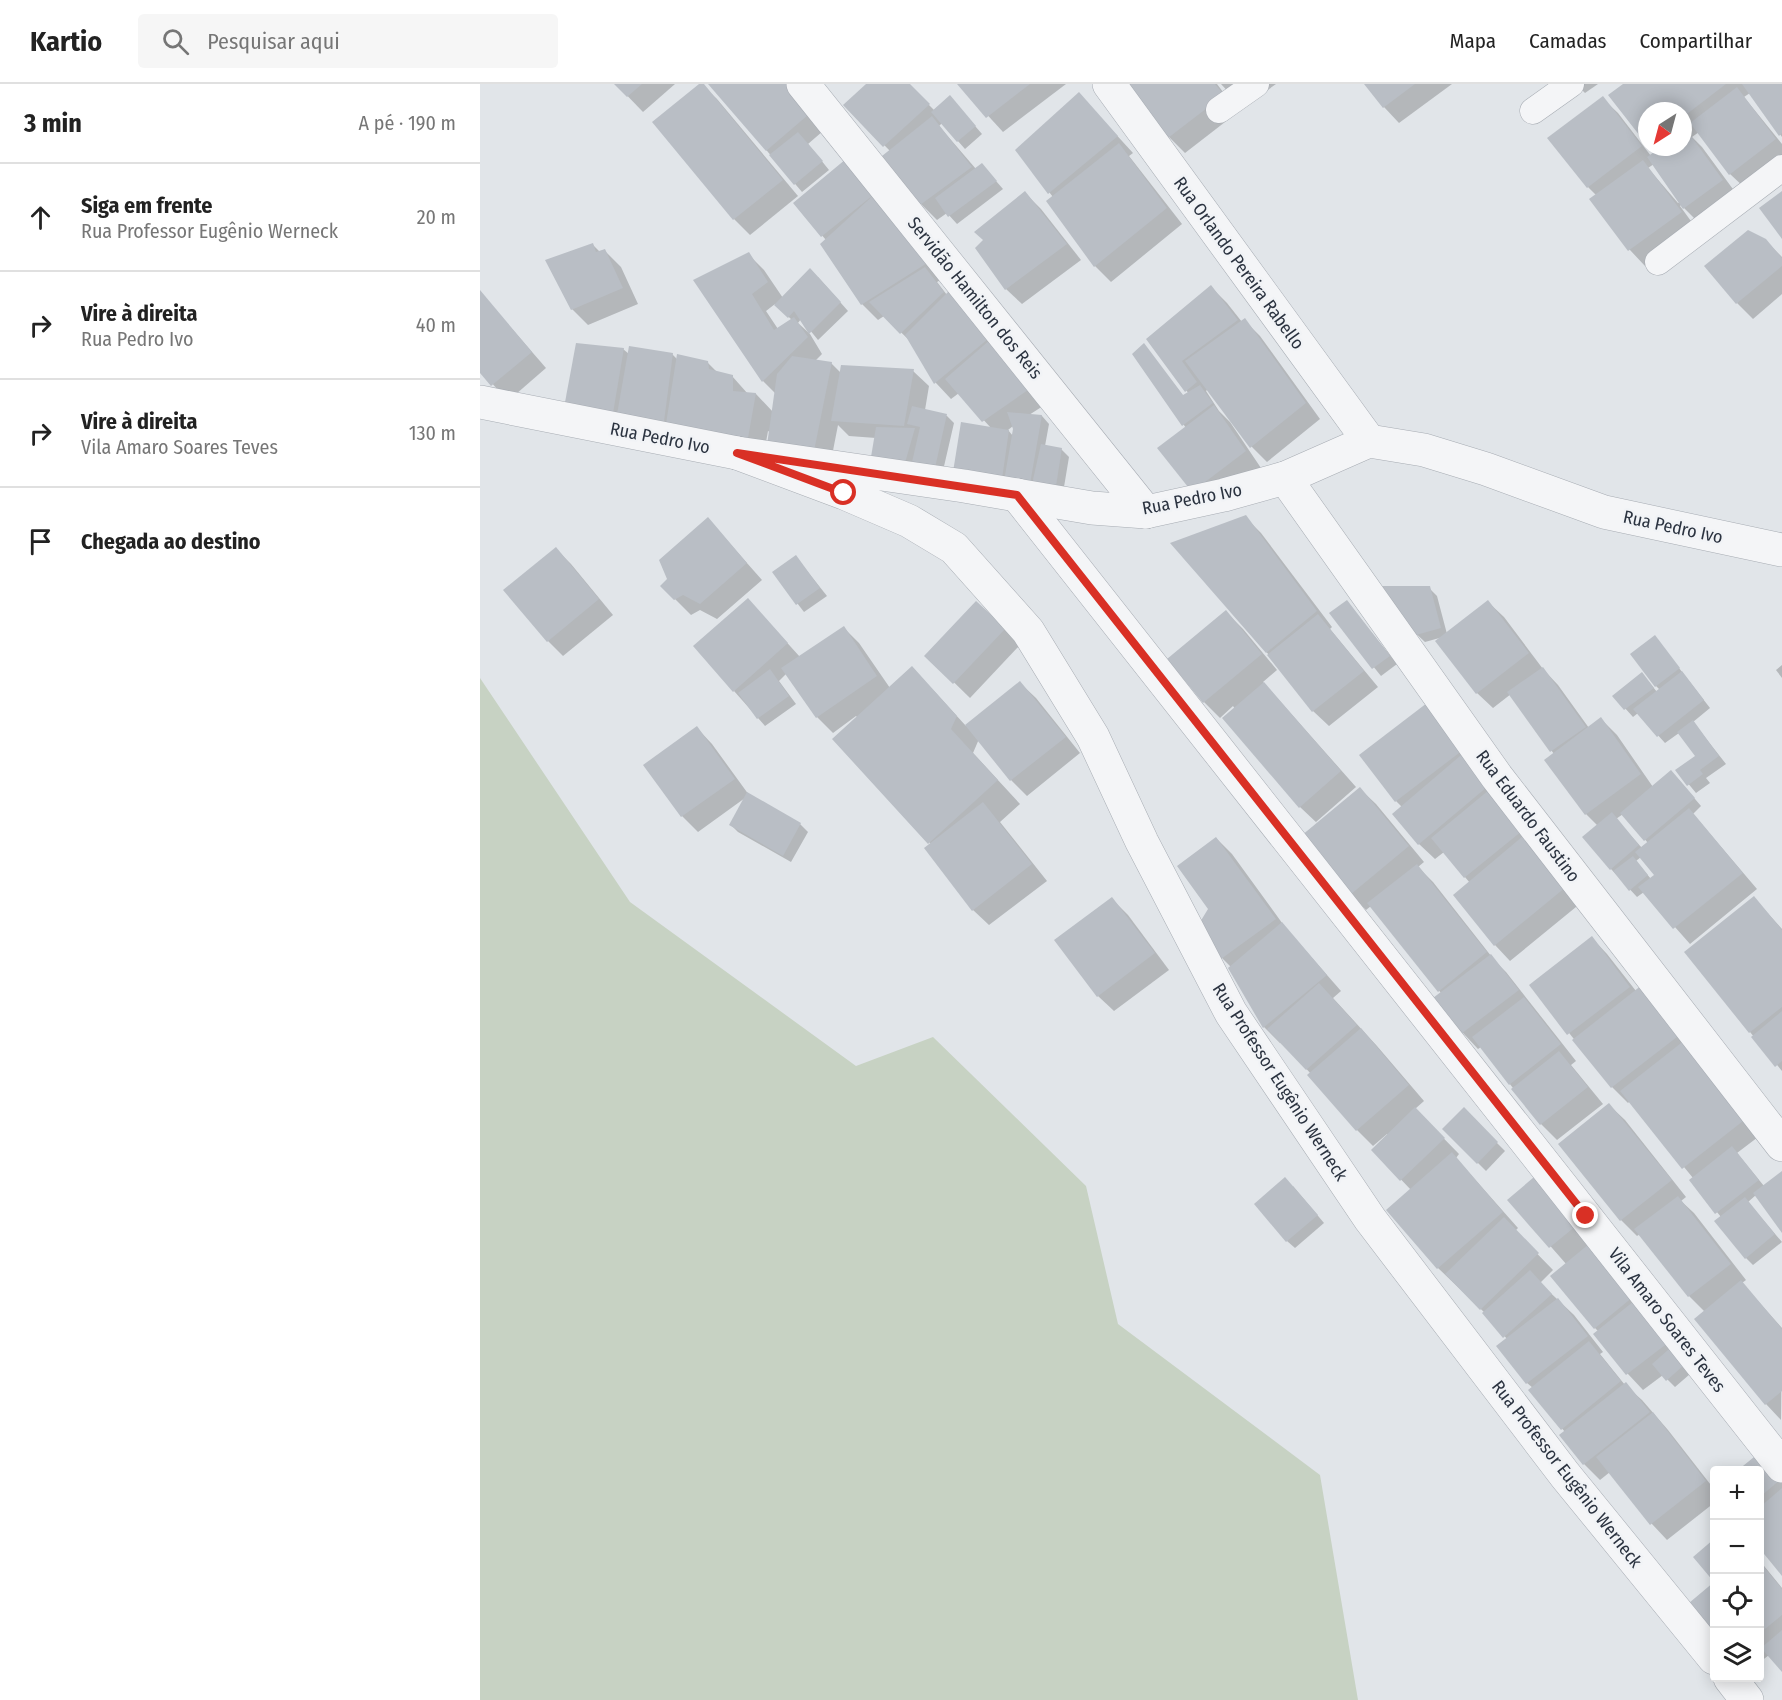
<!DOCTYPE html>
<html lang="pt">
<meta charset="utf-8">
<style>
body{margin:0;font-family:"Fira Sans Condensed",sans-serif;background:#f6f6f6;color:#222}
.controls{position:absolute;right:18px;bottom:18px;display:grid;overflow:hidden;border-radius:6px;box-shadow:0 3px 15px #0003}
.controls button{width:54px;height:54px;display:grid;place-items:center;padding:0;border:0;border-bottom:2px solid #e0e0e0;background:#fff;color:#222;font:30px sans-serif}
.compass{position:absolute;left:1158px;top:18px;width:54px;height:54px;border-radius:50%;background:#fff;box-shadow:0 3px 15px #0003;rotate:216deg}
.stop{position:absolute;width:18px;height:18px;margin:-14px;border:4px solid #d93025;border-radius:50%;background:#fff}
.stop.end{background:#d93025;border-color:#fff;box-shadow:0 2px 6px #0008}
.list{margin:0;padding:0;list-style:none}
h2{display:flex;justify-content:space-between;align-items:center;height:78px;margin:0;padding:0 24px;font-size:26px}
h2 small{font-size:20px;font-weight:400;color:#767676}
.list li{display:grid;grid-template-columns:39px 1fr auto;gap:18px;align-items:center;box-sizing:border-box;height:108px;padding:0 24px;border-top:2px solid #e0e0e0}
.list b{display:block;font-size:22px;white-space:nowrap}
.list p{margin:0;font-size:20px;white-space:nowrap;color:#767676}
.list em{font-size:20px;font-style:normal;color:#767676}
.icon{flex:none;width:33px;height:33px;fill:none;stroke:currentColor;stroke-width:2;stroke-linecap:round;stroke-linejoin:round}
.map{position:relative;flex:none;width:1302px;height:1616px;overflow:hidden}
header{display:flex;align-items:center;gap:36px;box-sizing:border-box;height:84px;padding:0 30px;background:#fff;border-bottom:2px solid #e0e0e0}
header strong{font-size:28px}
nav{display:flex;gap:33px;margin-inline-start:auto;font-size:21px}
.search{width:420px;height:54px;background:#f6f6f6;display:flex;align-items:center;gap:15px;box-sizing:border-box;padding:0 21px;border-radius:6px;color:#767676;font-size:22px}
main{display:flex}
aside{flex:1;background:#fff}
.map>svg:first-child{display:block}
.green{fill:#c7d2c3}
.shadow{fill:#0003;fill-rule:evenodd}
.building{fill:#b9bec5}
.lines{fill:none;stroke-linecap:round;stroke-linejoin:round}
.service-casing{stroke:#a7acb3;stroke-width:27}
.minor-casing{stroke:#a7acb3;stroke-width:34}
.service{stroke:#f4f5f7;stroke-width:26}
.minor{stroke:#f4f5f7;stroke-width:33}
.route{stroke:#d93025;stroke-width:8}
.labels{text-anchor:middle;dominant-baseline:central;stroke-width:5;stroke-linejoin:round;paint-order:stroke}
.street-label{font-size:18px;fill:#2b3340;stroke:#f1f3f6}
</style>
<header>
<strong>Kartio</strong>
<div class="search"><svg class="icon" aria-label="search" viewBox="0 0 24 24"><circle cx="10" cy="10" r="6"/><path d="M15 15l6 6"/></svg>Pesquisar aqui</div>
<nav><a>Mapa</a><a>Camadas</a><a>Compartilhar</a></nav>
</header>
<main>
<aside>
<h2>3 min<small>A pé · 190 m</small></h2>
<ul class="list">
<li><svg class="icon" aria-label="ahead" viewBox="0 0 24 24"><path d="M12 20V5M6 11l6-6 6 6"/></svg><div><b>Siga em frente</b><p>Rua Professor Eugênio Werneck</p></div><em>20 m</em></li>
<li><svg class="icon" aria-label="right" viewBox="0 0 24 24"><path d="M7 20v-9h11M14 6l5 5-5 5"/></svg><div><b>Vire à direita</b><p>Rua Pedro Ivo</p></div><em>40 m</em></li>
<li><svg class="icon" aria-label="right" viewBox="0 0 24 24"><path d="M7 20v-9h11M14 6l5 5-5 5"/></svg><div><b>Vire à direita</b><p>Vila Amaro Soares Teves</p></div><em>130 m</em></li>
<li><svg class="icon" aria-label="arrive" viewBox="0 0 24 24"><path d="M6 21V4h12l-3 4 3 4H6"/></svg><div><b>Chegada ao destino</b></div></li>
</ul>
</aside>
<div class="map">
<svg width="1302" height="1616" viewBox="0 0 1302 1616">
<rect width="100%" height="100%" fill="#e1e5e9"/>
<polygon class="green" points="0,594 150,818 376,982 453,953 606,1102 638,1240 840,1391 878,1616 0,1616"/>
<g class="shadow">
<polygon points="136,0 195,0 163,28"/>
<polygon points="221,0 237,15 318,112 270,151 254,135"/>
<polygon points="230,0 314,0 350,41 328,60 349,86 322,108"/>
<polygon points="388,0 428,0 454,26 470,13 502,50 485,65 462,39 459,42 496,85 509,89 523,105 477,140 467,129 457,136 441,120 404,73 410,67 365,21"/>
<polygon points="479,0 586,0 523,48"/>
<polygon points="651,0 737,0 758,28 705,69 689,53"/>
<polygon points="741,0 796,0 763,24"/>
<polygon points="886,0 972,0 919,39 904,23"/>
<polygon points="1096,0 1118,0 1105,9"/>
<path d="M1145 0H1302V53L1270 9 1264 13 1302 60V78L1266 105 1250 90 1219 48 1212 53 1222 63 1258 112 1220 140 1201 121 1200 122 1216 144 1165 182 1150 166 1111 116 1117 112 1108 103 1122 14 1138 29 1171 72 1177 68 1172 63H1203V27H1167V58ZM1174 80 1200 118 1198 119 1168 84Z"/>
<polygon points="599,10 653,69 649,72 702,140 631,198 615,182 568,117 573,113 537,67"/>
<path d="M372 72 469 191 457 198 467 211 473 205 563 322 549 331 562 332 569 340 565 362 581 365 589 373 583 409 483 396 511 344 479 309 471 315 456 299 429 256 404 232 398 236 382 220 346 156 315 120ZM533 342V352L528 346Z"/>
<polygon points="545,109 561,125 601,176 542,220 526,205"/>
<polygon points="1285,156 1302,173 1302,210 1273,235 1257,219"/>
<polygon points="112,160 120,168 125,167 141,183 158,220 108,241 92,225"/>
<path d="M268 170 284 186 303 214 338 193 368 227 338 256 321 235 318 239 330 250 342 270 335 277 351 279 361 289 433 287 449 302 445 326 467 332 474 339 462 391 433 386 396 354 369 352 358 341 350 382 288 347 284 369 100 344 143 265 149 270H192L197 275 227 278 238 289 252 292 268 310H276L293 328 296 310 283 297 215 196ZM295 220 312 236 298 245 286 227Z"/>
<polygon points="731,203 747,219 762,238 764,236 780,252 840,335 787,378 772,363 728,305 726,307 739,327 750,338 781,384 729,423 706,344 654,270 664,261 704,313 709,310 668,255"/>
<polygon points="0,208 66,284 28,317 0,286"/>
<polygon points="765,433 781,449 852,543 850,545 898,603 849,642 833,627 789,571 693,460"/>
<polygon points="228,435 282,496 237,535 220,526 211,531 182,502 188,496"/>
<polygon points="76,465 91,480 133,531 83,572 68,557"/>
<polygon points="316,473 347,512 324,528 294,489"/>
<path d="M904 504H949L957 512 967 550 1008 518 1024 533 1063 585 1078 601 1109 644 1121 635 1137 651 1173 703 1198 695 1221 722 1213 730 1277 805 1210 860 1164 808 1157 813 1131 785 1118 742 1106 730 1074 670 1031 610 1013 624 997 609 963 553 945 558 917 532ZM1143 730 1168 759 1162 764 1136 735ZM1161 773 1176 791 1171 795 1156 777Z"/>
<polygon points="867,518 917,580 901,592 851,530"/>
<polygon points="746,528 763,545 797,586 783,598 876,703 836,738 838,740 880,705 896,720 944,778 938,783 953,798 1015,877 1026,888 1096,977 1091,981 1123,1020 1077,1056 1061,1040 1001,963 998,965 983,949 955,914 961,909 891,822 886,826 871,810 838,740 820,723 755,625 753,622 740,634 724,618"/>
<polygon points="283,532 320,573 364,544 379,559 410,604 454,607 486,642 540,599 556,614 600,669 547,712 531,696 499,655 493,669 540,720 520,738 567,797 509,841 493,826 451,760 354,656 378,634 376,632 353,649 337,633 307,589 299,597 316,620 285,642 254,607"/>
<polygon points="525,545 540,561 490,614 447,572"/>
<polygon points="1175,553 1230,624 1213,638 1246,680 1226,694 1230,699 1216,709 1197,686 1217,672 1199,649 1185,659 1158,629 1153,633 1134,612 1169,598 1177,608 1180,606 1176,602"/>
<polygon points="1302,581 1302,594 1296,586"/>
<polygon points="947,621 1107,814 1030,877 1015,861 990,799 964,768 955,775 939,760 922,723 916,717"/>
<polygon points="217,644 232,660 269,711 320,740 328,748 311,778 258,748 251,741 265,714 218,748 202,732"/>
<polygon points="736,754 752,770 805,843 861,907 853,914 897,962 944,1017 935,1025 979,1070 976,1074 1038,1144 1035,1147 1073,1186 1060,1199 1094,1231 1123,1268 1120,1270 1145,1301 1162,1316 1188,1346 1234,1405 1234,1419 1187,1456 1172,1440 1130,1388 1120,1396 1104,1380 1081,1351 1085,1348 1050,1306 1053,1304 1047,1299 1027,1255 1005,1229 958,1184 908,1126 931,1106 893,1066 908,1051 907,1050 893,1062 877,1046 831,990 802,958 800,959 784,943 750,885 751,883 742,874 730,825"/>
<polygon points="1274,814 1302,845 1302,987 1270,948"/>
<polygon points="632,815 648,831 689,886 634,927 618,912"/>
<polygon points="1112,854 1127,870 1156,907 1286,1047 1257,1069 1284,1102 1302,1089 1302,1146 1276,1111 1268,1118 1302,1158 1273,1181 1266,1174 1241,1133 1211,1096 1213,1094 1150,1017 1148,1019 1132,1003 1051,901"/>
<polygon points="1129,1021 1145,1036 1206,1113 1201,1117 1214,1129 1266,1196 1262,1199 1302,1244 1301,1336 1286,1320 1216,1235 1225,1228 1209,1212 1160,1150 1157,1152 1141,1136 1080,1060"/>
<polygon points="984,1026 1025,1067 1006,1087 964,1045"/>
<polygon points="1060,1090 1217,1284 1195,1303 1183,1291 1163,1306 1148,1290 1115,1250 1118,1247 1115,1244 1087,1181 1030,1116"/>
<polygon points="813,1102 844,1139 815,1164 807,1157"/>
<polygon points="1279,1371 1302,1397 1302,1490 1280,1463 1280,1386 1260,1386"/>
<polygon points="1234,1457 1234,1496 1215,1473"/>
<polygon points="1280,1477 1302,1504 1302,1586 1289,1571 1280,1578"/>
<polygon points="1234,1499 1234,1547 1211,1519"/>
</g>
<g class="building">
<polygon points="134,0 162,0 147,13"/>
<polygon points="219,0 224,0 303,96 253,136 172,38"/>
<polygon points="228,0 314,0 335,25 286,67"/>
<polygon points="386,0 430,0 450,20 403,63 363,21"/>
<polygon points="477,0 550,0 506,34"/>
<polygon points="649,0 735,0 744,11 688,54"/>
<polygon points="884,0 935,0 903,24"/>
<polygon points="1143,0 1246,0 1203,33 1203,27 1167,27 1167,61 1128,11"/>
<polygon points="1262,0 1302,0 1302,49 1299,52"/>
<polygon points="1257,3 1296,55 1249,91 1210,39"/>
<polygon points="599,8 638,52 568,110 535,66"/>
<polygon points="470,11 496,42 477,58 451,28"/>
<polygon points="1123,12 1162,62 1107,104 1067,54"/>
<polygon points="452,32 492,83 440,121 402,72"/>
<polygon points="1206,45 1243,96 1203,125 1167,73 1181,63 1203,63 1203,47"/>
<polygon points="318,48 343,77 314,101 289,71"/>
<polygon points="639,59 687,124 614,183 566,117"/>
<polygon points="372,70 455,174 381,221 340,160 397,108 341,153 313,119"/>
<polygon points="1163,76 1202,128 1148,167 1109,115"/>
<polygon points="502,79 517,97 468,133 455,114"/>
<polygon points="545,107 587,160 525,206 495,164 503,156 494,148"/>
<polygon points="1302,107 1302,155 1279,124"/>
<polygon points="1268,146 1286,155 1302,174 1302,182 1256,220 1224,182"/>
<polygon points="113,159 116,168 125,165 143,204 91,226 65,176"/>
<polygon points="269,168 288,198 272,210 294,246 314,233 328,253 282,298 213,196"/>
<polygon points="445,183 464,208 420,250 389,218"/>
<polygon points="330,184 361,218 329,250 314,227 308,234 294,221"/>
<polygon points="731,201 758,236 702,277 717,298 705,308 666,255"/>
<polygon points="473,203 508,255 454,300 425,251"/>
<polygon points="0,206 52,268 11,302 0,289"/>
<polygon points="765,234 826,319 770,364 705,277"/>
<polygon points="511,255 548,306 502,338 465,295"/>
<polygon points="96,259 144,264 132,335 83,329"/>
<polygon points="664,259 703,311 720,301 733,319 702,342 652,270"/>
<polygon points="149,262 193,269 183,345 136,336"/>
<polygon points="197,270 228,277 229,285 253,291 253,307 276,309 268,354 185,346"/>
<polygon points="312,272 352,278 334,367 287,361 297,290"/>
<polygon points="361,281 434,285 424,342 351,337"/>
<polygon points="734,321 766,367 712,408 677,364"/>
<polygon points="432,322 467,330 455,384 432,378 440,343 427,340"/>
<polygon points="527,328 562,331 550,400 524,397 533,345"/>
<polygon points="481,338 529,346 522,395 473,388"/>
<polygon points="396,343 435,344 425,379 391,373"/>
<polygon points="561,360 582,364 576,402 552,400"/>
<polygon points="766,431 837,527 786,569 690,459"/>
<polygon points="228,433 267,479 220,520 203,511 194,516 180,502 187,495 179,476"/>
<polygon points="76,463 119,515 67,558 23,506"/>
<polygon points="316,471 340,504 316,521 292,488"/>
<polygon points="902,502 950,502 961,544 936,551"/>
<polygon points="268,514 308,559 253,608 213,562"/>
<polygon points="867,516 910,572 892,585 849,529"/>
<polygon points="1008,516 1049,569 996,610 955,557"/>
<polygon points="496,517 526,544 473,600 444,572"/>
<polygon points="746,526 782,570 723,619 687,575"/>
<polygon points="838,530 884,587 832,628 787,571"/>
<polygon points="364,542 397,592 336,634 301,584"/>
<polygon points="1175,551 1200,584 1175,603 1150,570"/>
<polygon points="432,582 477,632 471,645 518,696 448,760 352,655"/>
<polygon points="1063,583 1106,643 1070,668 1027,608"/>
<polygon points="290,585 309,612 277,635 258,609"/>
<polygon points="1202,587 1224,616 1177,653 1153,625"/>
<polygon points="1162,588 1174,604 1144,626 1132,612"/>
<polygon points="540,597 586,653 530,697 485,641"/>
<polygon points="784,598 861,687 819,724 742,634"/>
<polygon points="947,619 983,666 915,718 879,671"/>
<polygon points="1121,633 1161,690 1105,731 1064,676"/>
<polygon points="1213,636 1239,672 1220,686 1223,690 1207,702 1195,686 1215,672 1197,648"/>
<polygon points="217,642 255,695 201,733 163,681"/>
<polygon points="987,666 1013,698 938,761 912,730"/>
<polygon points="1191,686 1215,714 1164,757 1140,729"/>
<polygon points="1015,701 1047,743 984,794 951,754"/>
<polygon points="880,703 929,762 870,811 821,752"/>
<polygon points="267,708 321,739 303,772 249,741"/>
<polygon points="503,718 552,780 492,827 444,764"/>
<polygon points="1209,724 1263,789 1193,845 1158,803 1174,791 1155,768"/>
<polygon points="1132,728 1159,761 1130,786 1102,753"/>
<polygon points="1050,746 1092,798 1014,862 973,811"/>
<polygon points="736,753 796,835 741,875 717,843 728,825 697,782"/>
<polygon points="1153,772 1168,791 1149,807 1133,787"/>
<polygon points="937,780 1007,868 958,908 887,819"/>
<polygon points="1274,812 1302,846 1302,923 1269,949 1204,868"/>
<polygon points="632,813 675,869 617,913 574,856"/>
<polygon points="802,838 847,891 783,944 748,884"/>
<polygon points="1112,852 1150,903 1087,951 1049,901"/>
<polygon points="1011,870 1039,906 981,950 953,914"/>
<polygon points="1167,897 1206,946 1131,1004 1092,956"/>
<polygon points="839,899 877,941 826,986 787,945"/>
<polygon points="1044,913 1081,960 1029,1001 992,953"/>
<polygon points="1302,927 1302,977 1295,983 1271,953"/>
<polygon points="881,944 929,1001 876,1047 827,991"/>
<polygon points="1210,952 1272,1030 1202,1085 1140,1007"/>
<polygon points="1079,967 1108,1003 1060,1041 1031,1005"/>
<polygon points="1129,1019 1192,1096 1140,1137 1078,1060"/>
<polygon points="935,1023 965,1054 920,1097 891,1066"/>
<polygon points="984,1023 1018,1058 997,1080 962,1045"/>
<polygon points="1252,1062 1279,1096 1235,1130 1209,1096"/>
<polygon points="972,1068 1023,1128 957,1185 906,1126"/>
<polygon points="1302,1087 1302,1149 1273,1109"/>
<polygon points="1060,1088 1102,1137 1069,1164 1027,1116"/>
<polygon points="805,1093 838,1131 806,1158 774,1120"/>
<polygon points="1198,1112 1251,1180 1208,1213 1154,1145"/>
<polygon points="1265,1113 1295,1150 1265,1175 1234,1137"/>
<polygon points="1024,1133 1059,1169 1000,1226 965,1190"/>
<polygon points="1115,1155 1159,1208 1114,1245 1070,1192"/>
<polygon points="1050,1186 1072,1210 1023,1254 1002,1229"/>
<polygon points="1261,1196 1302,1245 1302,1307 1285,1321 1214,1235"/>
<polygon points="1159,1213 1193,1255 1146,1291 1113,1250"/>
<polygon points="1078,1214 1108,1252 1046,1300 1016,1262"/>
<polygon points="1109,1257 1141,1297 1081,1346 1048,1306"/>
<polygon points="1197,1258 1211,1275 1186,1297 1172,1280"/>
<polygon points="1146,1298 1170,1328 1103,1381 1079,1351"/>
<polygon points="1173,1328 1226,1397 1170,1441 1116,1373"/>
<polygon points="1279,1369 1301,1395 1280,1413 1280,1386 1258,1386"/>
<polygon points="1302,1404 1302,1492 1280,1465 1280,1423"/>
<polygon points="1234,1455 1234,1549 1209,1519 1234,1498 1213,1473"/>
<polygon points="1280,1478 1302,1505 1302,1531 1280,1549"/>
<polygon points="1302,1546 1302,1588 1281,1564"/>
</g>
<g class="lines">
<defs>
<g id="service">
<polyline points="739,26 776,0"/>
<polyline points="1053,27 1091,0"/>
<polyline points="1178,178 1302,84"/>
</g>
<g id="minor">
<polyline points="323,0 666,428"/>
<polyline points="629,0 889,357"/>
<polyline points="0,318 257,369 484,402 612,424 666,428 744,411 805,394 889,357 944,366 1006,385 1124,428 1302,466"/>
<polyline points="257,369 364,409 429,437 474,464 548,547 613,653 662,758 751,929 890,1135 1085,1391 1234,1574"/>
<polyline points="805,394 1017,693 1302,1061"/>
<polyline points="537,411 1302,1382"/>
<polyline points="1250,1594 1267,1616"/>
</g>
</defs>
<use href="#service" class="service-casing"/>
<use href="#minor" class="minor-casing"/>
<use href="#service" class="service"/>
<use href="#minor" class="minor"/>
</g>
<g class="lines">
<polyline class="route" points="364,409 257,369 537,411 1106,1132"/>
</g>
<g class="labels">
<g class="street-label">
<text transform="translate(759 179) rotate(54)">Rua Orlando Pereira Rabello</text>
<text transform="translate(495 214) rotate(51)">Servidão Hamilton dos Reis</text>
<text transform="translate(180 354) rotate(11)">Rua Pedro Ivo</text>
<text transform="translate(712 415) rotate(-11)">Rua Pedro Ivo</text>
<text transform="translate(1193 443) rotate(12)">Rua Pedro Ivo</text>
<text transform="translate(1048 732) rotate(53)">Rua Eduardo Faustino</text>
<text transform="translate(800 998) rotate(57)">Rua Professor Eugênio Werneck</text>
<text transform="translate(1187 1236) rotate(52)">Vila Amaro Soares Teves</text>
<text transform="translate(1087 1390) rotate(52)">Rua Professor Eugênio Werneck</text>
</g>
</g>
</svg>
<div class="controls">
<button>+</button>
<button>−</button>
<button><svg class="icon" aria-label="locate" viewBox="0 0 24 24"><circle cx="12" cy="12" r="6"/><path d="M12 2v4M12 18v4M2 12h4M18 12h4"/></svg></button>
<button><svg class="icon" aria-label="layers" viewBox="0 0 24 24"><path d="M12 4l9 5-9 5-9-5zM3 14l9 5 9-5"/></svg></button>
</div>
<svg class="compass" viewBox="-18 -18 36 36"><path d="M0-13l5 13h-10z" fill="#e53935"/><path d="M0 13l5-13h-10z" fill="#767676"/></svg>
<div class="stop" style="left:364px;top:409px"></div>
<div class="stop end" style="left:1106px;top:1132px"></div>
</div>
</main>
